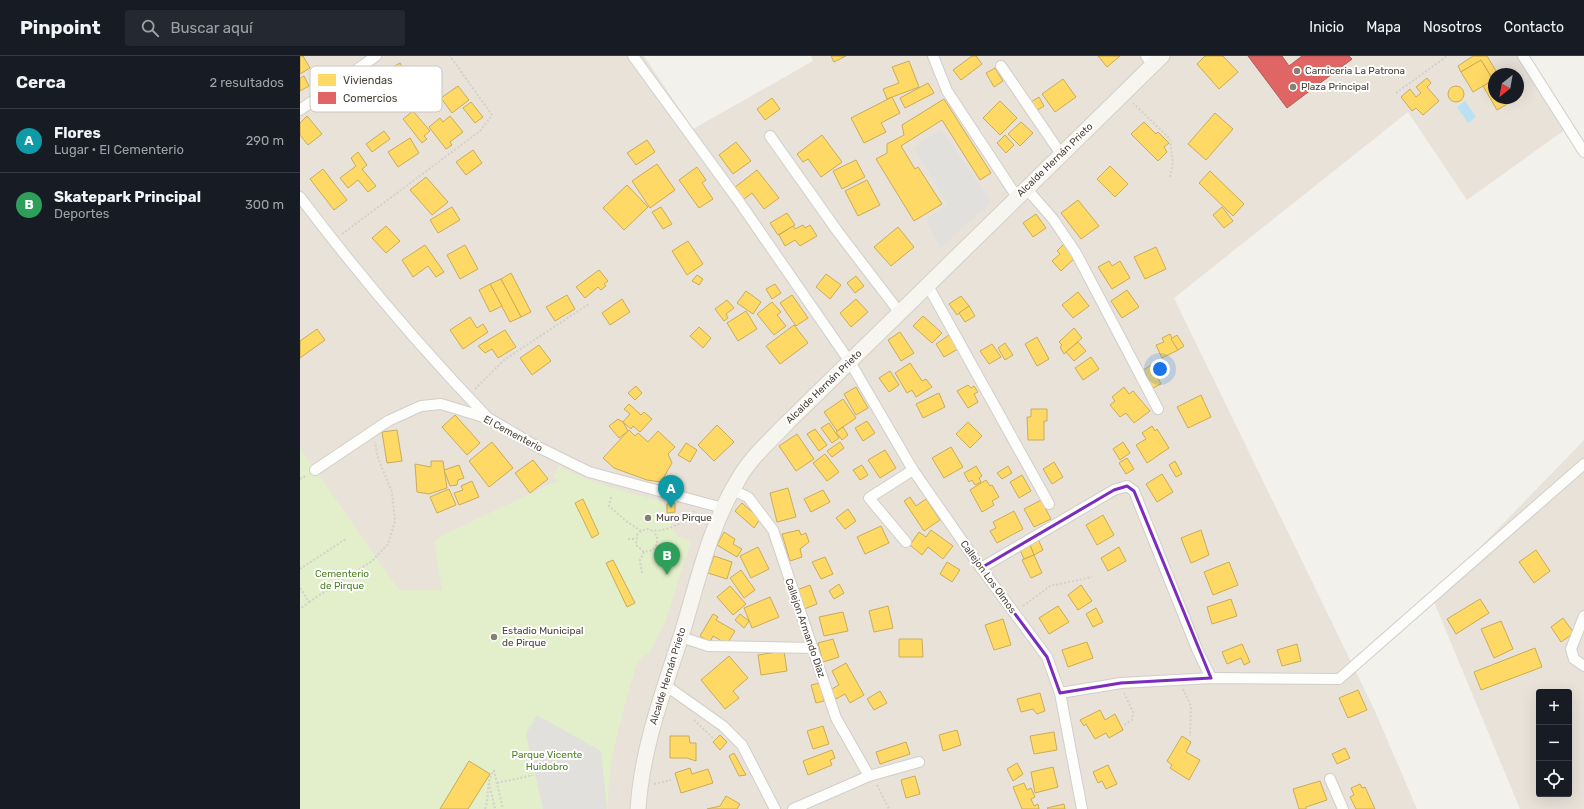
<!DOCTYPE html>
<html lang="es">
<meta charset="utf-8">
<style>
body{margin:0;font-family:Rubik,sans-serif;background:#242831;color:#f1f3f6}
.controls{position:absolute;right:12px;bottom:12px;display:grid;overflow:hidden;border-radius:4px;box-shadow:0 4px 16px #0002}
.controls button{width:36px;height:36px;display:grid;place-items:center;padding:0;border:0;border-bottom:1px solid #363941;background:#171b24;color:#f1f3f6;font:20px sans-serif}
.compass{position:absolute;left:1188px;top:12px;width:36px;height:36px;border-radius:50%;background:#171b24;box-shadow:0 4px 16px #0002;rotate:211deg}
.you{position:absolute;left:860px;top:313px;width:14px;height:14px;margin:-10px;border:3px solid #fff;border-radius:50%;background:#1a73e8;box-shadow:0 0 0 6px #1a73e833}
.badge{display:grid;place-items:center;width:26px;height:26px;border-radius:50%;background:#867f76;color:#fff;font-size:13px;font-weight:700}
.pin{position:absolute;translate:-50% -33px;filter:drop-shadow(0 1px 2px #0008)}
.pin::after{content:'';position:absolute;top:21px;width:14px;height:12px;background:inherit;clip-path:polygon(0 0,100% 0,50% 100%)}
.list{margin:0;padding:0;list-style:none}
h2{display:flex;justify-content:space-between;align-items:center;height:52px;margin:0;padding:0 16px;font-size:17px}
h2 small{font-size:13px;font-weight:400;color:#9ea1a6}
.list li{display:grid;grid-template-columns:26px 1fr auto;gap:12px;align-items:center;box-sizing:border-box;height:64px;padding:0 16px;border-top:1px solid #363941}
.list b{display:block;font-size:15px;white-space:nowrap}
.list p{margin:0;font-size:13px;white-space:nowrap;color:#9ea1a6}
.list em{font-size:13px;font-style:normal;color:#9ea1a6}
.icon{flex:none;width:22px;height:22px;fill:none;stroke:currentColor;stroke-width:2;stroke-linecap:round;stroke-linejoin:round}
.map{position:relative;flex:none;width:1284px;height:753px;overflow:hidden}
header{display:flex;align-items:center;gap:24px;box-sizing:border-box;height:56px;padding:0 20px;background:#171b24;border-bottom:1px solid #363941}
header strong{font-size:19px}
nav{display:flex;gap:22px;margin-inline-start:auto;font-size:14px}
.search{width:280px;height:36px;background:#242831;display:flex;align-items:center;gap:10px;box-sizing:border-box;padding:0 14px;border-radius:4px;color:#9ea1a6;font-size:15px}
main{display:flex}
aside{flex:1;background:#171b24}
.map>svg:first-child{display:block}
.residential{fill:#e8e2d9;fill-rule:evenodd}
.green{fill:#e2efca}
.parking{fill:#e2e0dc}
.water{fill:#bae0f4}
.homes{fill:#ffd966;stroke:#c9ac58}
.shops{fill:#e06666;stroke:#b35b58}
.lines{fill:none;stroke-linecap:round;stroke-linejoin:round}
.minor-casing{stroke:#d1cfca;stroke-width:12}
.secondary-casing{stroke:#d4d0c4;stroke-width:17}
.path{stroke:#d3d1cb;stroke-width:2;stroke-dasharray:2 2;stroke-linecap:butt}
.minor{stroke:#fdfdfc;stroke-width:10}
.secondary{stroke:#f7f5f0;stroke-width:15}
.marked{fill:none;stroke:#7b2cbf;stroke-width:3;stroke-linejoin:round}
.poi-dot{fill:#867f76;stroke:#fff;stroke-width:1.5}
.labels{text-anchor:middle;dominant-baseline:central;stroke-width:4;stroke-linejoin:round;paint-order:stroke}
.poi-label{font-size:10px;fill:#4b4237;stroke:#fff;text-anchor:start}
.street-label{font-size:10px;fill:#4b4237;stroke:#fff}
.park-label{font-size:10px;fill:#4c8423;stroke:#fff}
.key{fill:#fff;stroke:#c9c6c3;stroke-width:1}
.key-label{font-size:11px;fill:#4b4237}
</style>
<header>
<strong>Pinpoint</strong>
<div class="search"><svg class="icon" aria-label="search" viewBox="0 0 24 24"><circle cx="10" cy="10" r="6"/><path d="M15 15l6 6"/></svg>Buscar aquí</div>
<nav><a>Inicio</a><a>Mapa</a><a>Nosotros</a><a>Contacto</a></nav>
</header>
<main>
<aside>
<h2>Cerca<small>2 resultados</small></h2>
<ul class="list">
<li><span class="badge" style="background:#0f9aa8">A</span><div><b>Flores</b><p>Lugar · El Cementerio</p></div><em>290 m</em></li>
<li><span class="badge" style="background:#2e9e5b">B</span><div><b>Skatepark Principal</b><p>Deportes</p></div><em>300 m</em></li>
</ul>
</aside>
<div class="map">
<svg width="1284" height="753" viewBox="0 0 1284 753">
<rect width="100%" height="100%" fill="#f3f1ec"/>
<g class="residential">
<path d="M0 0H344L393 73 513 5 511 0H1218L1266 73 1167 144 1108 56 874 242 1074 653 1117 753H0ZM1194 18H1218V42H1194Z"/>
<path d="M1284 384V753H1220L1132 541ZM1239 636H1269V738H1239Z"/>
</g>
<path class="green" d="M0 392 99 534H142L134 486 141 480 259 424 253 421 259 410C292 428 328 437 364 445L367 461 377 480 391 485 365 567 350 596 342 601 336 610C323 657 307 704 308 753H0Z"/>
<g class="parking">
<polygon points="641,73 691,146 640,192 626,163 648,149 614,92"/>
<polygon points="237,659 301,695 307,753 243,753 226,678"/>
</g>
<polygon class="water" points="1165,45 1176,61 1168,67 1157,51"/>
<g class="homes">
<polygon points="0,0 3,0 10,12 0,18"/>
<polygon points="531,0 546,0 534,6"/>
<polygon points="672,0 676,0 682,8 661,24 653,14"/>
<polygon points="798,0 820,0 807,11"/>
<polygon points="905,0 923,0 938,16 919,33 897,8"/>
<polygon points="1173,0 1187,0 1198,18 1194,18 1194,42 1213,42 1214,44 1197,54 1183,30 1193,24 1181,4 1161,16 1158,10"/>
<polygon points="1181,4 1193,24 1173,36 1161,16"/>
<polygon points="609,5 619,31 587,43 583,33 599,27 592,11"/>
<polygon points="100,7 106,18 91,27 84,16"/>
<polygon points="695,12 703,25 694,31 686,17"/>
<polygon points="4,20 9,30 0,35 0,22"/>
<polygon points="1127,22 1131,27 1127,31 1139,45 1123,59 1116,52 1112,55 1101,41 1110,33 1116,41 1121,37 1116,31"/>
<polygon points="763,23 776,41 755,56 742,38"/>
<polygon points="628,27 634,37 605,52 600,42"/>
<polygon points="158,30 169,44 152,57 141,42"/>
<circle cx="1156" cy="38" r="8"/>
<polygon points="592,41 600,57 581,67 586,76 564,87 551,62"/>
<polygon points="739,41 744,50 736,55 731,46"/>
<polygon points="472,42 480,53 465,64 457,53"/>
<polygon points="644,43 691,117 680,124 642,64 601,90 615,113 618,111 642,148 614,165 576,103 587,97 587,88 604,79 602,69"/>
<polygon points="700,45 717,62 700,79 683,62"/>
<polygon points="171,46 183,61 175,67 163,52"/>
<polygon points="113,55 130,75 124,80 127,83 122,87 103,63"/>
<polygon points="915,57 933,73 906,104 888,88"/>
<polygon points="7,60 22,78 8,89 0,79 0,67"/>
<polygon points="150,60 163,76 150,86 152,89 146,93 129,71 140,62 143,66"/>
<polygon points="721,66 733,77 720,90 708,78"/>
<polygon points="844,66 856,78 858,76 869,87 864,91 867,96 858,105 831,78"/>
<polygon points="84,75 90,83 72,96 66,88"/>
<polygon points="522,79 542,106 521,121 508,103 503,106 497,98"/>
<polygon points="705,79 714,89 706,97 697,87"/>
<polygon points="110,82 119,97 98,111 88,96"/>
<polygon points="347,84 355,96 336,109 327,97"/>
<polygon points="436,86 451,105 433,118 419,99"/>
<polygon points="173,94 182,107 166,119 156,106"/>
<polygon points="58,96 67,109 62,113 76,130 68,136 58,124 48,132 40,122 56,110 51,102"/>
<polygon points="556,104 565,121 542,133 533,115"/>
<polygon points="357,108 375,134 350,152 332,125"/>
<polygon points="810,110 828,128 815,141 797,123"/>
<polygon points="397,111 406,124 402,127 413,143 399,152 379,124"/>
<polygon points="23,113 47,144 34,154 10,123"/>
<polygon points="457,114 479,142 464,153 452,137 443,144 434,132"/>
<polygon points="910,115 944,148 933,160 899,127"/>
<polygon points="126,121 148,146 132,159 110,134"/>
<polygon points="567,124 580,149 558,160 545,135"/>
<polygon points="327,129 348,151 324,174 303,152"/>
<polygon points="778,144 799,170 781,183 761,157"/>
<polygon points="152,151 160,164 138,177 130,164"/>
<polygon points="361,151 372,168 363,173 352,156"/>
<polygon points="922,151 933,165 924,172 913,159"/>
<polygon points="487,157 495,169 478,179 470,167"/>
<polygon points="736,158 746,172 733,181 723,167"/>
<polygon points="503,169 505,172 510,169 517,180 500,190 495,184 485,190 479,179 493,170 495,173"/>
<polygon points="86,170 100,185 86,197 72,182"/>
<polygon points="598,171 614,191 591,210 574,191"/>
<polygon points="388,185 403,208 387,219 372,195"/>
<polygon points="764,188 776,201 761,215 752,205 760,198 757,195"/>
<polygon points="125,189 144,216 136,221 128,210 113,221 102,204"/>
<polygon points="165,189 178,213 160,223 147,199"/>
<polygon points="856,191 866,213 845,223 834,201"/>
<polygon points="809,205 812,210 820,205 830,222 812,233 798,211"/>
<polygon points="299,214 308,225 304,228 306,230 301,234 298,231 285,242 276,231"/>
<polygon points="211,217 231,256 221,261 201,223"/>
<polygon points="526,218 541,229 530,243 516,231"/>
<polygon points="397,219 403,223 399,229 392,225"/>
<polygon points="556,220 564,230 555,237 547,227"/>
<polygon points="201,223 221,261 210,266 190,228"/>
<polygon points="190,228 202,250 190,256 179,234"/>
<polygon points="475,228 481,237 472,243 466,233"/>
<polygon points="827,234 839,251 822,262 811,245"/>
<polygon points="446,235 461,246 453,258 437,247"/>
<polygon points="778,236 789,250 773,262 762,249"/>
<polygon points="267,239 275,253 255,265 246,251"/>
<polygon points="492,239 508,262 496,270 480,247"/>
<polygon points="661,240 669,250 657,259 649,248"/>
<polygon points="322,243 330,256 310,269 302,257"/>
<polygon points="556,243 568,256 551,271 540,257"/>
<polygon points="427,244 434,252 426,258 428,262 424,265 415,253"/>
<polygon points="472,246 481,256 477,259 486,270 474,279 457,258"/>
<polygon points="669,250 675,260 665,266 659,257"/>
<polygon points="446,255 457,273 438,285 427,267"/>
<polygon points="623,260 642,277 632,287 613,270"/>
<polygon points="170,261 177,272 183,268 188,276 163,293 150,274"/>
<polygon points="494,269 508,287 480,308 466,290"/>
<polygon points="399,271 411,282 403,292 390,280"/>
<polygon points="774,272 782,282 764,298 760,291 762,289 759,286"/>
<polygon points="17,273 25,284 0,302 0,285"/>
<polygon points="205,274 216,291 198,302 192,293 185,297 178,290"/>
<polygon points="600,276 614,297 601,305 588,284"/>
<polygon points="870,278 878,294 862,302 856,289 864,286 862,282"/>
<polygon points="649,279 658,293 644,301 636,288"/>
<polygon points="877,279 884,290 878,294 871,283"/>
<polygon points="737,281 749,303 737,310 725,288"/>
<polygon points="778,286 786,295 774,305 766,296"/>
<polygon points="705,287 713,299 705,304 698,292"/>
<polygon points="692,288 701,301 689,308 680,295"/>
<polygon points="239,289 251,305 232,319 220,302"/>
<polygon points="791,301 799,313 783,324 775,312"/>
<polygon points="610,307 622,325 626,323 632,331 616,341 612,334 607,337 595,317"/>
<polygon points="851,309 861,328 851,333 842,315"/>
<polygon points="590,315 599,329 589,336 579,322"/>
<polygon points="668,329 671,332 674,330 678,336 674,338 678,346 668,352 657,335"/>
<polygon points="336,330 342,337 335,344 328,337"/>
<polygon points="556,331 568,352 556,359 544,338"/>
<polygon points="824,331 829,338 833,335 850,355 834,367 826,357 820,361 810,349 815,345 812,341"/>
<polygon points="639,337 645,351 623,362 616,348"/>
<polygon points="901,339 911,361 888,372 877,351"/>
<polygon points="543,343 556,362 537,375 524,356"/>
<polygon points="329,348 341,359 344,356 352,363 340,376 333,370 331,373 323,366 330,358 324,353"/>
<polygon points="731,353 747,353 747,365 744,365 744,384 728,384 727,361 731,361"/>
<polygon points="155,359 180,387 167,399 142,371"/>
<polygon points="318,363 323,366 328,375 319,382 309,370"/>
<polygon points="567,365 575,377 563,385 555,372"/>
<polygon points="668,366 682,380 670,392 656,378"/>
<polygon points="529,367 539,382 532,387 521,372"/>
<polygon points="417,369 434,386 414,405 398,389"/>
<polygon points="852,370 855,375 857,373 869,392 847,407 836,389 846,383 842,377"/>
<polygon points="543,371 548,379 542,384 536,376"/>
<polygon points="515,373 527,389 519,395 507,378"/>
<polygon points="97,374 102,405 87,407 82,376"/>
<polygon points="329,374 335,380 338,377 348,386 358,375 375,391 368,398 372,407 361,426 347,424 314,412 303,402"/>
<polygon points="497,378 514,403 496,415 479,390"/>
<polygon points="192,386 213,412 189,431 169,405"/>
<polygon points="540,386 544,392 532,401 527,395"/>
<polygon points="823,386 830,397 820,404 813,393"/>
<polygon points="386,387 397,394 390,406 378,399"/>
<polygon points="651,391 663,411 644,422 632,402"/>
<polygon points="585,394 596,412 580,422 568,404"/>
<polygon points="525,398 539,416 527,425 513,407"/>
<polygon points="827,402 834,413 826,418 819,407"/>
<polygon points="233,404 248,423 230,437 215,417"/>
<polygon points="131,405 143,405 147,432 129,438 117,436 115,408 131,411"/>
<polygon points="875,405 882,418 876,421 869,409"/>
<polygon points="754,406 763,421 752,428 743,413"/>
<polygon points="159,409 164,422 158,424 157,429 150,430 144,414"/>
<polygon points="562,409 568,419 560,424 553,414"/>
<polygon points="676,410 682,420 679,422 681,426 675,429 672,424 669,426 664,417"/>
<polygon points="708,410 712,417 702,423 697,417"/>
<polygon points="862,418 873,436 857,446 846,428"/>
<polygon points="722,419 731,435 719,442 710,426"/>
<polygon points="686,424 690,430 692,429 699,441 692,445 694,449 682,456 670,434"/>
<polygon points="172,425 179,441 159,449 154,437 163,434 161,430"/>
<polygon points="488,432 496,461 477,466 470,437"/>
<polygon points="149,433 156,449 137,457 130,441"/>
<polygon points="523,434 530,446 511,456 504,443"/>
<polygon points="610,441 616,450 626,443 640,464 624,475 604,445"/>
<polygon points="283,443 299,478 292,482 275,447"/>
<polygon points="741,444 751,463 734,471 724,453"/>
<polygon points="375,447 375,456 367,457 367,448"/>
<polygon points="442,447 460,463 454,472 435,455"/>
<polygon points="548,453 556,465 545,473 536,462"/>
<polygon points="714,455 723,473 697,487 690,475 696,472 693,466"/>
<polygon points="803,459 814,479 797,489 786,469"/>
<polygon points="581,470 589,487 565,498 557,481"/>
<polygon points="499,474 501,479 506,477 509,486 500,493 502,501 490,505 482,478"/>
<polygon points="631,474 653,490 643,503 628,491 622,499 610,489 619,476 626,481"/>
<polygon points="901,474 909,499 891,507 881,482"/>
<polygon points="424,476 435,483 433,488 442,493 437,501 417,489"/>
<polygon points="738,483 743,494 734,499 730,489"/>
<polygon points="730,489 734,499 724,503 720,494"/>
<polygon points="458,491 469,513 451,522 440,500"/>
<polygon points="819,491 826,505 808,515 801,502"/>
<polygon points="1236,494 1250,515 1234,527 1219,506"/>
<polygon points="734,499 742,517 731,522 722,504"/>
<polygon points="414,500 432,506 427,523 408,517"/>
<polygon points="525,501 533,518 521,523 512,506"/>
<polygon points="313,504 335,547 327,551 306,507"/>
<polygon points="647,506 660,514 652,526 640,518"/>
<polygon points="929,506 938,529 913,539 904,516"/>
<polygon points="441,514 455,534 444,542 430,522"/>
<polygon points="539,528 544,537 534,543 529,535"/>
<polygon points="510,529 517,548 504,553 497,534"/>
<polygon points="781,529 792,545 778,554 768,539"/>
<polygon points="430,530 446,548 433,559 417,541"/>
<polygon points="470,541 479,561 452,572 444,552"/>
<polygon points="931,543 937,560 912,568 907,551"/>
<polygon points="1180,543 1189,557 1156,578 1147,563"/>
<polygon points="588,550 593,572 574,576 569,555"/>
<polygon points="758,550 769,566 749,578 739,562"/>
<polygon points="796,552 803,566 793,571 786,558"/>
<polygon points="543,556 548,575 524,580 519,561"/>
<polygon points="413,558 418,561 416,564 435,575 427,588 413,580 410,586 400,580"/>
<polygon points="440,558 449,565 444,572 435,564"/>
<polygon points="1263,562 1274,577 1261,586 1251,571"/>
<polygon points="703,563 711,589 694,594 685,569"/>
<polygon points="1201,565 1213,593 1194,602 1181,573"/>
<polygon points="533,583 539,601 523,606 518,587"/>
<polygon points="599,583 622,583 623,601 599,601"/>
<polygon points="787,586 793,602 768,611 762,594"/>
<polygon points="942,588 950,606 944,609 941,602 927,608 922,596"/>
<polygon points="997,588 1001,605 982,610 977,594"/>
<polygon points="1235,592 1242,611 1181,634 1174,616"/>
<polygon points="484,595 487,615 461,619 458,599"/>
<polygon points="429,600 448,622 433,635 439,642 425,653 401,624"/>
<polygon points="546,607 564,639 550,647 545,638 536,643 530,634 539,629 532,615"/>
<polygon points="520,627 524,645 516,647 511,629"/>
<polygon points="1058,634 1067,654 1048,662 1039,642"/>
<polygon points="580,635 587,647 574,654 567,643"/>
<polygon points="740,637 745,655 737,658 733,653 721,656 717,643"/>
<polygon points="800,654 805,664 815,658 823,674 809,682 806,677 795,683 786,668 784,670 780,664"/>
<polygon points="523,670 529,688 513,693 507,675"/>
<polygon points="657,674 661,689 643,695 639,679"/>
<polygon points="754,676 757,694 734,698 730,680"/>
<polygon points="420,679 427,686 420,694 413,686"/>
<polygon points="370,680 389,680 390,687 396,687 396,705 387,702 370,702"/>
<polygon points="882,680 891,686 886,696 900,704 889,724 870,712 872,709 867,705"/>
<polygon points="606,686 610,698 580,708 576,696"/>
<polygon points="1045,692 1050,702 1037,708 1032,698"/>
<polygon points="532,694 535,702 530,704 532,709 508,719 503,705"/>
<polygon points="434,697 446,719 439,720 429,700"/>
<polygon points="169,705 190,718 168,753 140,753"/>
<polygon points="717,707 723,718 713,725 707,713"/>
<polygon points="808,709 817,728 806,733 802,725 798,727 793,716"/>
<polygon points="753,711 758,731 735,737 731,716"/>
<polygon points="390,712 392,718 408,713 413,727 381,737 375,717"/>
<polygon points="615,720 620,738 606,742 601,724"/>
<polygon points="1020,725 1027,744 1006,751 1006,753 999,753 993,733"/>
<polygon points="724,727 727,734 731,732 735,741 731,743 734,750 738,748 739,753 722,753 713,731"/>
<polygon points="1060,728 1062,732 1065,731 1075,753 1056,753 1050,741 1054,739 1051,732"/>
<polygon points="426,740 440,748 437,753 407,753 420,750"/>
<polygon points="764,748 765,753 748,753 747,752"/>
</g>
<polygon class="shops" points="948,0 982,0 989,10 1002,0 1049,0 1052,3 987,52"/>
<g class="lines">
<defs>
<g id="minor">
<polyline points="333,0 438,144 550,306 613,414 681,512 747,601 760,637 782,753"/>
<polyline points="633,0 647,35 717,141"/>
<polyline points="846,0 853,9"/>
<polyline points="1223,0 1284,96"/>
<polyline points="701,10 761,98"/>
<polyline points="0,54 76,0"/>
<polyline points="470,80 538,176 600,257"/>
<polyline points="726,132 753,163 776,197 858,353"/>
<path d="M0 141C58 218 121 292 188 362"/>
<polyline points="628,230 749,448"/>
<polyline points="15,414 88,365 121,350 141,348 190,363 234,389 289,416 423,452"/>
<polyline points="432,434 448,441 473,474 536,662 569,720"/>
<polyline points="606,486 569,442 613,414"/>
<polyline points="681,512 814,434 827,430 834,435 897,593 911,622"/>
<polyline points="1284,560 1271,593 1274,603 1284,610"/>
<polyline points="381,581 408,590 512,592"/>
<polyline points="365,629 423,670 442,689 475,753"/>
<polyline points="760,637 821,627 911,622 1039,623 1284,408"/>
<polyline points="1030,723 1043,753"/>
<polyline points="493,753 569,720 619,706"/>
</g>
<path id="secondary" d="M338 753C342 691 364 634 383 574 398 524 410 470 438 424 450 402 470 385 487 367L862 0"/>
</defs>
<use href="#minor" class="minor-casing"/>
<use href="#secondary" class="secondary-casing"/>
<g class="path">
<polyline points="1096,37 1147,0"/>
<polyline points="833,47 870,83 873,107 870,122"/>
<polyline points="42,178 180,75 192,59 150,0"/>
<polyline points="175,333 204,304 289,248"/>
<polyline points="0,423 7,419"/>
<path d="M311 441 309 450 326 465 341 475 347 473C360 479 387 467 394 455"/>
<polyline points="341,475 337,479 336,489 344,496 353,494 357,488 357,480 353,476"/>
<polyline points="328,483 336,483"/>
<polyline points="356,490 362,501"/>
<polyline points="0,513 46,483"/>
<polyline points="342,517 340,504 344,496"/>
<polyline points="0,532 9,546 0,553"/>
<polyline points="9,546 72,505 88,488 95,465 92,436 78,402 75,386"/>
<polyline points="723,550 750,530 792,521"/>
<polyline points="883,633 891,650 890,680"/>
<polyline points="824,637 833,656 832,664 824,669"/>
<polyline points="394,664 413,682"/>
<polyline points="194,714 203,753"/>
<polyline points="189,727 195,753"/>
<polyline points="197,727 233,719"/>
<polyline points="354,728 371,724"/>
<polyline points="577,729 589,753"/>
<path d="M185 753C190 738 185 728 194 714"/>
</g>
<use href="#minor" class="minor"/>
<use href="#secondary" class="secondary"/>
</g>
<path class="marked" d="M827 430 834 435 911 622 821 627 760 637 747 601 681 512 814 434Z"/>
<g class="poi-dot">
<circle cx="997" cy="15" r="4"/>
<circle cx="993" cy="31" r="4"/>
<circle cx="348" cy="462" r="4"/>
<circle cx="194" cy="581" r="4"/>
</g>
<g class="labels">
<g class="poi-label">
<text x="1005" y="15">Carniceria La Patrona</text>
<text x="1001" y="31">Plaza Principal</text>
<text x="356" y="462">Muro Pirque</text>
<text x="202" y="575">Estadio Municipal<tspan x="202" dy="12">de Pirque</tspan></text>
</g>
<g class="street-label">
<text transform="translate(755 104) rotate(-44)">Alcalde Hernán Prieto</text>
<text transform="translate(524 331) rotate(-44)">Alcalde Hernán Prieto</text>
<text transform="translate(213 378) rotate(28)">El Cementerio</text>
<text transform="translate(688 521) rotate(54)">Callejon Los Olmos</text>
<text transform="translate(505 572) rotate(71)">Callejon Armando Diaz</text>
<text transform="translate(368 620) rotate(-73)">Alcalde Hernán Prieto</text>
</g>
<g class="park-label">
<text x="42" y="518">Cementerio<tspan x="42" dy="12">de Pirque</tspan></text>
<text x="247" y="699">Parque Vicente<tspan x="247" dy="12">Huidobro</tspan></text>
</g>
</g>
<rect x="10" y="10" width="132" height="46" rx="6" class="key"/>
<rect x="18" y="18" width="18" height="12" fill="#ffd966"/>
<rect x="18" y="36" width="18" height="12" fill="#e06666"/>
<g class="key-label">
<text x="43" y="28">Viviendas</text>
<text x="43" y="46">Comercios</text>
</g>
</svg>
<div class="controls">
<button>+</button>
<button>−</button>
<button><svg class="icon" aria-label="locate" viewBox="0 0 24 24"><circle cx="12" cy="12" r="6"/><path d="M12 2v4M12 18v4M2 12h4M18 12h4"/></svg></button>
</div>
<svg class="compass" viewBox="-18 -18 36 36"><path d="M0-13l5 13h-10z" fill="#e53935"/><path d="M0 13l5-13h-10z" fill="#9ea1a6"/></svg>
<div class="you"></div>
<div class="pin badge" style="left:371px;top:452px;background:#0f9aa8">A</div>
<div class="pin badge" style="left:367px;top:519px;background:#2e9e5b">B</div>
</div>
</main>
